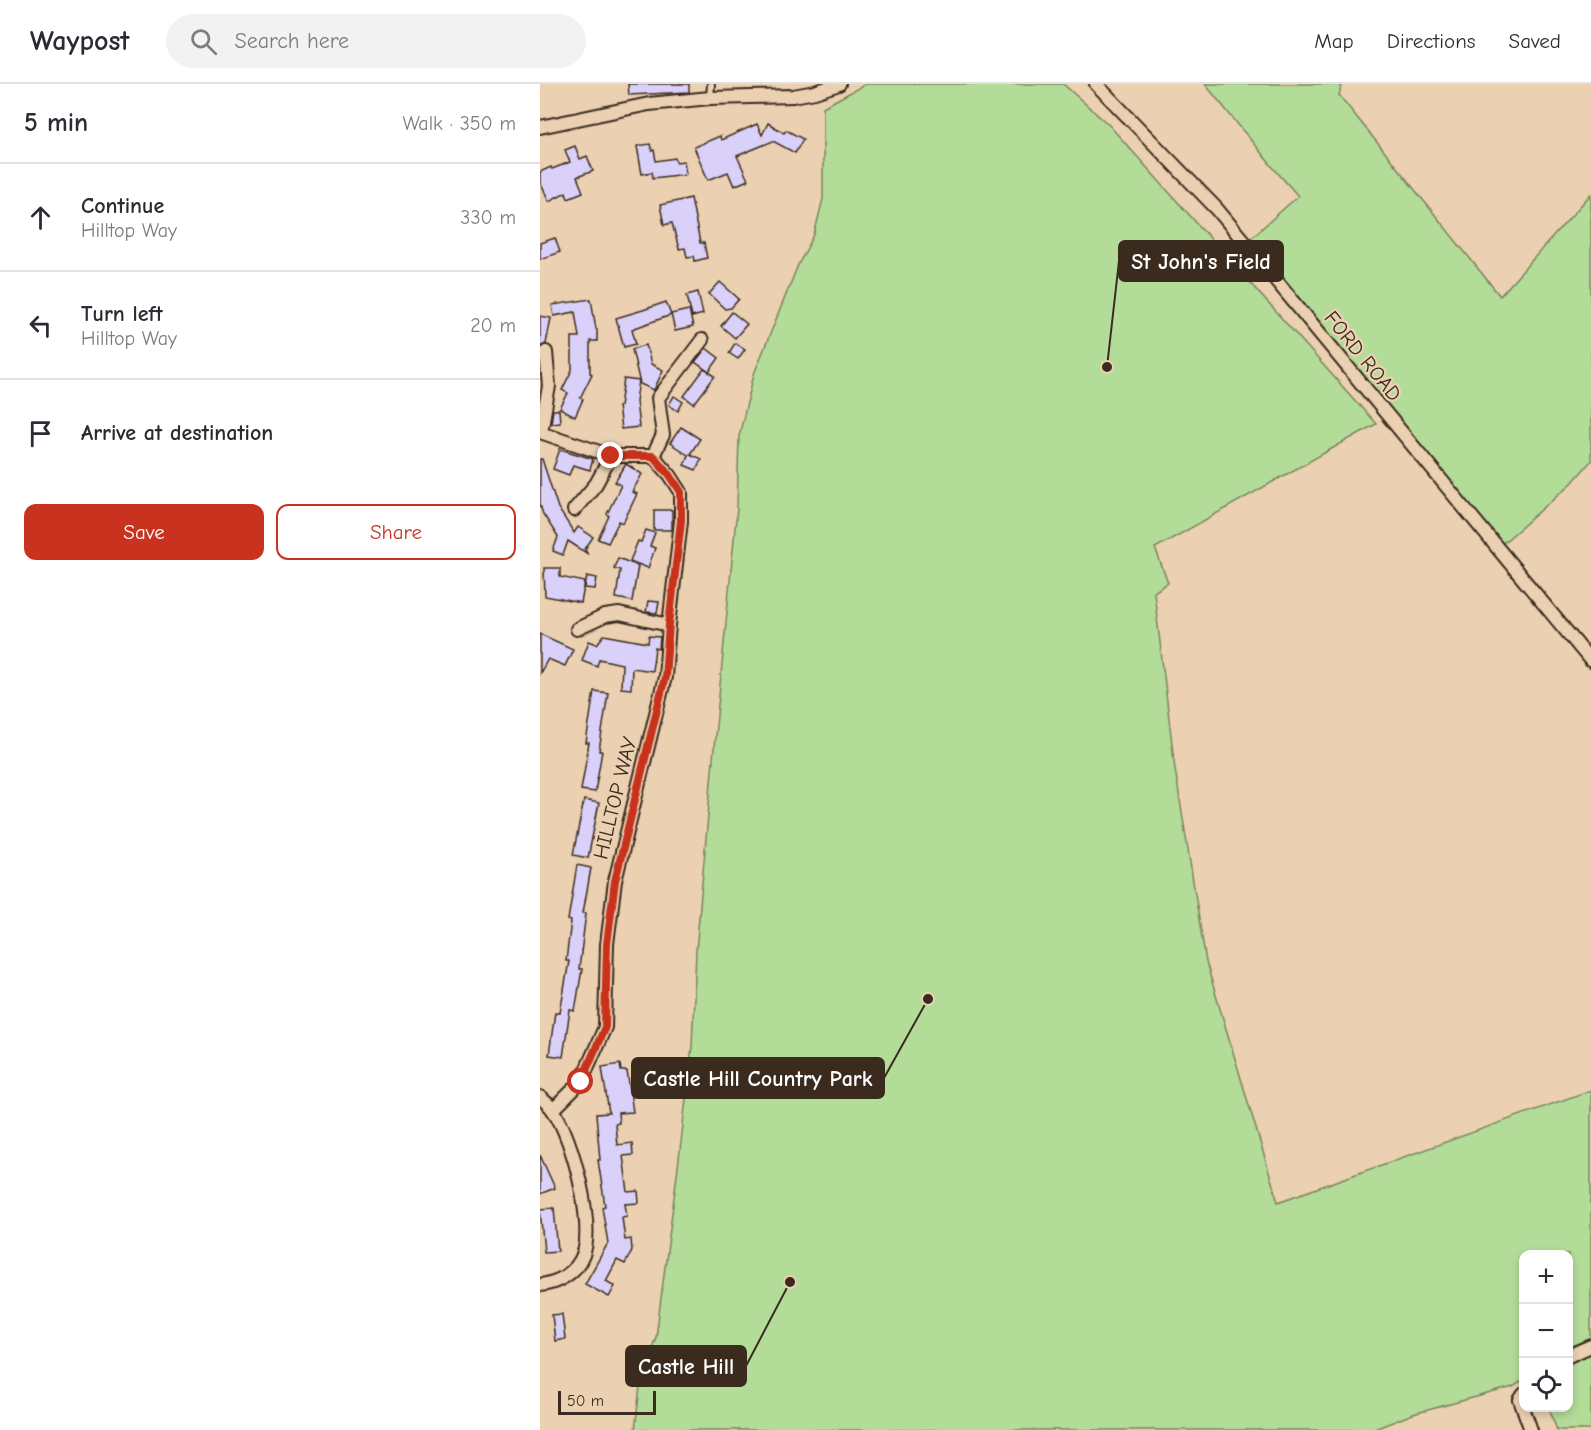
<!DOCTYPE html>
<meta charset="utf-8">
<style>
body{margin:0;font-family:"Comic Neue",sans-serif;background:#f2f2f3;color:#2b2b33}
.controls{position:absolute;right:18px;bottom:18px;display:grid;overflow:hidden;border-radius:12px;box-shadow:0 3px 9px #0003}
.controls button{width:54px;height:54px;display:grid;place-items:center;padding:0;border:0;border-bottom:2px solid #e1e1e2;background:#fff;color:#2b2b33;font:30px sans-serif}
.scale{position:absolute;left:18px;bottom:15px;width:98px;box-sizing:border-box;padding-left:6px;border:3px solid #3b2a1e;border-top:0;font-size:16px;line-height:21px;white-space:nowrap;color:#3b2a1e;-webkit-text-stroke:4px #ebd1b2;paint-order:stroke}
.stop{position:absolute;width:18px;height:18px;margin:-14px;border:4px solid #c8321e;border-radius:50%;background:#fff}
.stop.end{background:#c8321e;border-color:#fff;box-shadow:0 2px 6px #0008}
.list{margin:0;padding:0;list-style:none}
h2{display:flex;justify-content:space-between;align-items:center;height:78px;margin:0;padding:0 24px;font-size:26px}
h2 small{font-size:20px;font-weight:400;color:#7c7c81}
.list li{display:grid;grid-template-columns:39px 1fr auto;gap:18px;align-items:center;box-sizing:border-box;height:108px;padding:0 24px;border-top:2px solid #e1e1e2}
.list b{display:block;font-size:22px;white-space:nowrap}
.list p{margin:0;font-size:20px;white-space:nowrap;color:#7c7c81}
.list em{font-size:20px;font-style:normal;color:#7c7c81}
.actions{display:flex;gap:12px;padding:18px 24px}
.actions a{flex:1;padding:14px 0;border:2px solid #c8321e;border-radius:12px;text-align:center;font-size:21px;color:#c8321e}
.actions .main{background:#c8321e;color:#fff}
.icon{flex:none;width:33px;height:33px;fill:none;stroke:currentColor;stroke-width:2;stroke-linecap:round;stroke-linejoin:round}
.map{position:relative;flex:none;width:1051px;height:1346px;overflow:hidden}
header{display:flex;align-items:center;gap:36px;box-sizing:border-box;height:84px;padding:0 30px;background:#fff;border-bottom:2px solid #e1e1e2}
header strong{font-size:28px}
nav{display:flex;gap:33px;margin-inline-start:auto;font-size:21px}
.search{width:420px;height:54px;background:#f2f2f3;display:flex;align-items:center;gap:15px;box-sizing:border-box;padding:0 21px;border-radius:33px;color:#7c7c81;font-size:22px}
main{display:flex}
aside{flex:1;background:#fff}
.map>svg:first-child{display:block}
.green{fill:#b4dc99;stroke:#78835c;stroke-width:1.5}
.building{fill:#d9d1f9;stroke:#3b2a1e;stroke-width:1.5}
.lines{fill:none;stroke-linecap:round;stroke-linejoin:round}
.lane-casing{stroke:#3b2a1e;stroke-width:10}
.street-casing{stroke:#3b2a1e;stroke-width:16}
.lane{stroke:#ebd1b2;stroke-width:6}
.street{stroke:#ebd1b2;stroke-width:12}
.route{stroke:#c8321e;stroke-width:8}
.labels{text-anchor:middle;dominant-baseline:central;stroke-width:4.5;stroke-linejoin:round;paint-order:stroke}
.street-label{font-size:21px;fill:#3b2a1e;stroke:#ebd1b2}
.leader{fill:none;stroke:#3b2a1e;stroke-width:2}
.callout-dot{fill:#3b2a1e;stroke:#ebd1b2;stroke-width:2}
.callout{fill:#3b2a1e;stroke:#3b2a1e;stroke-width:2}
.callout-label{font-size:22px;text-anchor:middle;font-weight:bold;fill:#fff}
</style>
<header>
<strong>Waypost</strong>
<div class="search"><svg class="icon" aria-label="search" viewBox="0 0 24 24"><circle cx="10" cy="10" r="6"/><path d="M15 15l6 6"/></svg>Search here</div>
<nav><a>Map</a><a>Directions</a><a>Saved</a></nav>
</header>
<main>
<aside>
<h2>5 min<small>Walk · 350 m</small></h2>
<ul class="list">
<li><svg class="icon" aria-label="ahead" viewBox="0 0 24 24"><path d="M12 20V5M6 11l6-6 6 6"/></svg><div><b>Continue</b><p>Hilltop Way</p></div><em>330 m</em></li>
<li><svg class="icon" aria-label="left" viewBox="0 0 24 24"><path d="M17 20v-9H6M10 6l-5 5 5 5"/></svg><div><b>Turn left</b><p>Hilltop Way</p></div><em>20 m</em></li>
<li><svg class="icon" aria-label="arrive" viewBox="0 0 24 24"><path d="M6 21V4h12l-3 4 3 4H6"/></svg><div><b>Arrive at destination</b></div></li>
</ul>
<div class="actions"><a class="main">Save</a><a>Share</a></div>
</aside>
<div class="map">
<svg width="1051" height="1346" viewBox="0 0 1051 1346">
<rect width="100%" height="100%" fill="#ebd1b2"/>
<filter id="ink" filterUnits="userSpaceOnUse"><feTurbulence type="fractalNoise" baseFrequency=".0167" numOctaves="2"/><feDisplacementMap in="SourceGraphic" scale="12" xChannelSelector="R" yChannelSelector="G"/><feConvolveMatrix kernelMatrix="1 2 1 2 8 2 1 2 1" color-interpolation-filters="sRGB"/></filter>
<g filter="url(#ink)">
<g class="green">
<polygon points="326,0 523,0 569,41 836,340 615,464 628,499 614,508 635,685 666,878 738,1118 1051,1006 1051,1258 1029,1268 1028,1170 984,1170 983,1296 973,1303 873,1330 832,1346 95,1346 101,1294 116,1253 140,1067 152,962 156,867 175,653 197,424 199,352 214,290 258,181 274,151 283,115 283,23"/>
<polygon points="665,0 802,0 799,11 960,212 1051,110 1051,377 1032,399 962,460 711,154 758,112 731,81"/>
<polygon points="1051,1270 1051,1346 1017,1346 1009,1324 1028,1324 1029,1280"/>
</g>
<g class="building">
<polygon points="88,0 149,0 149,8 89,11"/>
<polygon points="228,39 244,49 246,46 263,55 255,69 233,57 197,72 208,96 194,102 188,88 168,96 154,63 180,52 181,56 217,40 222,51"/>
<polygon points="110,60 112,67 114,66 116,77 135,74 136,78 144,77 146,90 113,94 112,88 102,90 97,62"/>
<polygon points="35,62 40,75 47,72 53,87 37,93 43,108 28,114 26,108 9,117 0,98 0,88 11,83 12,85 30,78 25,66"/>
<polygon points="151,114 160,159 164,159 167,174 155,177 154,172 147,173 145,164 139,165 132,139 124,141 120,121"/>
<polygon points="15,154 20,168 0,175 0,159"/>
<polygon points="180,198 199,215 191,224 185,225 169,210"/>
<polygon points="158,208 163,230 152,233 147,211"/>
<polygon points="51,215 56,245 57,245 57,257 50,257 50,289 52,290 40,314 43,315 35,333 20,325 28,309 22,306 32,286 32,253 39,253 35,228 14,232 12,221"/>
<polygon points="126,218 131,231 92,245 96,260 84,263 76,234 103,226"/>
<polygon points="149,226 153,243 135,247 131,230"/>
<polygon points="192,228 207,240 195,254 181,242"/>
<polygon points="0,232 11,234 6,260 0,263"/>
<polygon points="195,259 205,265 198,275 189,269"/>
<polygon points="106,261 111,280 123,286 114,306 100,300 92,265"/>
<polygon points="166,264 179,274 169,288 155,278"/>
<polygon points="164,285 175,292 154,320 144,312"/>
<polygon points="84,295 99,297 96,317 99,343 81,345 78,322 80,322"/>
<polygon points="134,312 143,318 138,327 129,321"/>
<polygon points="13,326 19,326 20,338 11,339"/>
<polygon points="141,343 160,355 150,370 161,375 156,386 144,381 148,371 130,359"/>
<polygon points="20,365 53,375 50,386 33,381 29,391 13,385"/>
<polygon points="0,375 2,375 18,424 34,449 38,443 53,453 45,465 48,470 28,457 23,471 13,467 18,453 3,430 0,421"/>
<polygon points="86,380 102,390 92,408 97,410 83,439 79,437 68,459 58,455 69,432 67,430 81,401 75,398"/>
<rect x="114" y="426" width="18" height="20"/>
<polygon points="106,446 115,449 110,462 115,464 108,484 90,477 98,457 101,458"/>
<polygon points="78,474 98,482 92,517 76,514 80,486 74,484"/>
<polygon points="4,484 20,484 20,493 45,498 41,519 5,512"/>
<polygon points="47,492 57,494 55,505 45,504"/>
<polygon points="108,517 119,518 117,529 106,528"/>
<polygon points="0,550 33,565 25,582 8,575 0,589"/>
<polygon points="64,551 108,559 109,552 120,553 119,565 115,564 112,587 92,584 91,605 81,604 82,580 59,575 57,582 42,576 49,557 57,560"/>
<polygon points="54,607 68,609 59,667 62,667 55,708 41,706 49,659 46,659"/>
<polygon points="44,716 59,719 48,774 33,771"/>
<polygon points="37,781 51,784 43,829 46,829 39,885 42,885 35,927 30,926 23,973 9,971 15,928 20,929 29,877 26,877 31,837 28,836"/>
<polygon points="80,980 81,987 87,987 93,1028 78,1029 79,1039 75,1040 77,1061 92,1059 93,1071 83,1072 88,1108 98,1107 99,1119 85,1120 87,1132 82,1133 85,1156 91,1155 92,1166 85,1180 77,1176 66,1197 75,1202 69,1213 45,1200 68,1159 62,1123 65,1122 58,1076 60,1076 56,1030 69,1029 62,983"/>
<polygon points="0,1071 15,1104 0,1110"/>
<polygon points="14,1124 18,1167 4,1168 0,1125"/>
<polygon points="22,1230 25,1255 15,1257 12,1231"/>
</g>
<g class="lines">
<defs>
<polyline id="lane" points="170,14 171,0"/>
<g id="street">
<polyline points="556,0 677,125 1051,577"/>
<polyline points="0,43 109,20 170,14 253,12 275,8 299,0"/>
<polyline points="0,348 71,372 113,372 130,391 141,408 141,437 129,541 125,593 75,797 67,860 65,943 41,998 13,1026"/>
<polyline points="1,348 9,302 6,268"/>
<polyline points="113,372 123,351 118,314 162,256"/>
<polyline points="34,426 56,400 71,372"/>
<polyline points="37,545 65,532 79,530 129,541"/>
<path d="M0 1013C4 1017 10 1021 13 1026 32 1052 55 1140 43 1171 36 1189 18 1199 0 1201"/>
<polyline points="1028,1272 1051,1262"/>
<polyline points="984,1310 980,1316 991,1346"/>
</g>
</defs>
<use href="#lane" class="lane-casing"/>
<use href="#street" class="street-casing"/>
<use href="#lane" class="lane"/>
<use href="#street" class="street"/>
</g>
</g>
<g class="lines" filter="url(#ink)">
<polyline class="route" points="41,998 65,943 67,860 75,797 125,593 129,541 141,437 141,408 130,391 113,372 71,372"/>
</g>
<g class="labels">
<g class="street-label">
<text transform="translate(823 272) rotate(51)">FORD ROAD</text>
<text transform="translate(75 714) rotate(-76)">HILLTOP WAY</text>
</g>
</g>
<path class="leader" d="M567 283L579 177M388 915L344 994M250 1198L206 1282"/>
<g class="callout-dot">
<circle cx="567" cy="283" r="6"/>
<circle cx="388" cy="915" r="6"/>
<circle cx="250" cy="1198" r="6"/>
</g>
<g class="callout">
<rect x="579" y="157" width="164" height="40" rx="6"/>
<rect x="92" y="974" width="252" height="40" rx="6"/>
<rect x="86" y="1262" width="120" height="40" rx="6"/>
</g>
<g class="callout-label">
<text x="661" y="185">St John's Field</text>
<text x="218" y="1002">Castle Hill Country Park</text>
<text x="146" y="1290">Castle Hill</text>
</g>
</svg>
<div class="controls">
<button>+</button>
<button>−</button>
<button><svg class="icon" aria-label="locate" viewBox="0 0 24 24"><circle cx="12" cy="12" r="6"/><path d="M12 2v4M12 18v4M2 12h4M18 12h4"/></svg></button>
</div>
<div class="scale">50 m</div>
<div class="stop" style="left:41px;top:998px"></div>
<div class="stop end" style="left:71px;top:372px"></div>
</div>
</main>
